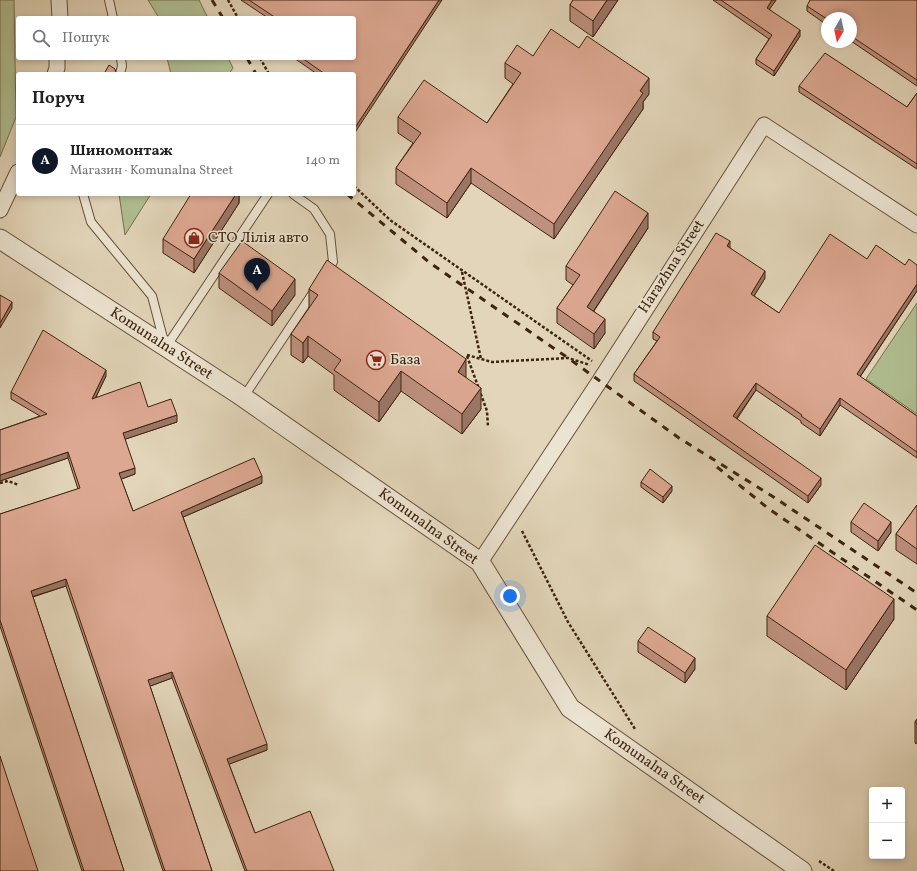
<!DOCTYPE html>
<html lang="uk">
<meta charset="utf-8">
<style>
body{margin:0;font-family:Vollkorn,serif;background:#f6f6f6;color:#222}
.controls{position:absolute;right:12px;bottom:12px;display:grid;overflow:hidden;border-radius:4px;box-shadow:0 2px 6px #0003}
.controls button{width:36px;height:36px;display:grid;place-items:center;padding:0;border:0;border-bottom:1px solid #e0e0e0;background:#fff;color:#222;font:20px sans-serif}
.compass{position:absolute;left:821px;top:12px;width:36px;height:36px;border-radius:50%;background:#fff;box-shadow:0 2px 6px #0003;rotate:189deg}
.you{position:absolute;left:510px;top:596px;width:14px;height:14px;margin:-10px;border:3px solid #fff;border-radius:50%;background:#1a73e8;box-shadow:0 0 0 6px #1a73e833}
.badge{display:grid;place-items:center;width:26px;height:26px;border-radius:50%;background:#111827;color:#fff;font-size:13px;font-weight:700}
.pin{position:absolute;translate:-50% -33px;filter:drop-shadow(0 1px 2px #0008)}
.pin::after{content:'';position:absolute;top:21px;width:14px;height:12px;background:inherit;clip-path:polygon(0 0,100% 0,50% 100%)}
.list{margin:0;padding:0;list-style:none}
h2{display:flex;justify-content:space-between;align-items:center;height:52px;margin:0;padding:0 16px;font-size:17px}
h2 small{font-size:13px;font-weight:400;color:#767676}
.list li{display:grid;grid-template-columns:26px 1fr auto;gap:12px;align-items:center;box-sizing:border-box;height:72px;padding:0 16px;border-top:1px solid #e0e0e0}
.list b{display:block;font-size:15px;white-space:nowrap}
.list p{margin:0;font-size:13px;white-space:nowrap;color:#767676}
.list em{font-size:13px;font-style:normal;color:#767676}
.icon{flex:none;width:22px;height:22px;fill:none;stroke:currentColor;stroke-width:2;stroke-linecap:round;stroke-linejoin:round}
.map{position:relative;flex:none;width:917px;height:871px;overflow:hidden}
.search{position:absolute;background:#fff;box-shadow:0 2px 6px #0003;left:16px;top:16px;width:340px;height:44px;display:flex;align-items:center;gap:10px;box-sizing:border-box;padding:0 14px;border-radius:4px;color:#767676;font-size:15px}
.panel{position:absolute;background:#fff;box-shadow:0 2px 6px #0003;left:16px;top:72px;width:340px;height:124px;border-radius:4px}
.map>svg:first-child{display:block}
.green{fill:#b0be91;stroke:#77704f}
.lines{fill:none;stroke-linecap:round;stroke-linejoin:round}
.service-casing{stroke:#675038;stroke-width:10}
.minor-casing{stroke:#675038;stroke-width:17}
.tertiary-casing{stroke:#675038;stroke-width:21}
.path{stroke:#3e230d;stroke-width:2.5;stroke-dasharray:3 2;stroke-linecap:butt}
.service{stroke:#ece4d2;stroke-width:8}
.minor{stroke:#ece4d2;stroke-width:15}
.tertiary{stroke:#ece4d2;stroke-width:19}
.rail{stroke:#3e230d;stroke-width:3;stroke-dasharray:7 7;stroke-linecap:butt}
.wall{fill:#be907e;stroke:#3e230d}
.shaded-wall{fill:#9b7666;stroke:#3e230d}
.building{fill:#dda892;stroke:#3e230d}
.labels{text-anchor:middle;dominant-baseline:central;stroke-width:3;stroke-linejoin:round;paint-order:stroke}
.poi-label{font-size:15px;fill:#3e230d;stroke:#ece4d2;text-anchor:start}
.street-label{font-size:15px;fill:#3e230d;stroke:#ece4d2}
</style>
<div class="map">
<svg width="917" height="871" viewBox="0 0 917 871">
<rect width="100%" height="100%" fill="#e2d5b9"/>
<filter id="stains"><feTurbulence type="fractalNoise" baseFrequency=".005" numOctaves="4"/><feColorMatrix values="0 0 0 0 .2 0 0 0 0 .09 0 0 0 0 .02 0 0 0 .5 -.17"/></filter>
<radialGradient id="worn" r=".72"><stop offset=".6" stop-color="#630" stop-opacity="0"/><stop offset="1" stop-color="#630" stop-opacity=".3"/></radialGradient>
<g class="green">
<polygon points="0,0 14,0 16,117 0,157"/>
<polygon points="148,0 199,0 208,18 159,18"/>
<polygon points="167,58 228,58 233,68 229,74 171,74"/>
<polygon points="119,194 151,194 125,235"/>
<polygon points="917,303 917,414 866,379"/>
</g>
<g class="lines">
<defs>
<g id="service">
<polyline points="109,0 113,18"/>
<polyline points="120,74 122,66 121,58"/>
<polyline points="83,194 91,222 152,296 164,342"/>
<polyline points="293,194 314,209 330,234 333,262 327,272"/>
<polyline points="166,347 268,194"/>
<polyline points="243,398 315,290"/>
</g>
<g id="minor">
<polyline points="59,0 60,18"/>
<polyline points="55,74 57,68 57,58"/>
<polyline points="0,210 18,172"/>
<polyline points="480,562 599,382 764,125 917,225"/>
</g>
<polyline id="tertiary" points="0,239 237,393 480,562 570,708 802,871"/>
</defs>
<use href="#service" class="service-casing"/>
<use href="#minor" class="minor-casing"/>
<use href="#tertiary" class="tertiary-casing"/>
<g class="path">
<polyline points="228,0 238,18"/>
<polyline points="260,58 269,74"/>
<polyline points="354,186 390,220 592,361"/>
<polyline points="462,272 481,359"/>
<polyline points="467,355 492,362 568,358 590,365"/>
<polyline points="467,356 487,411 488,427"/>
<polyline points="0,483 8,481 19,485"/>
<polyline points="522,531 568,622 635,729"/>
<polyline points="819,861 834,871"/>
</g>
<use href="#service" class="service"/>
<use href="#minor" class="minor"/>
<use href="#tertiary" class="tertiary"/>
<g class="rail">
<polyline points="212,0 223,18"/>
<polyline points="247,58 256,74"/>
<polyline points="347,194 430,263 568,358 679,438 772,496 917,593"/>
<polyline points="717,467 769,509 917,610"/>
</g>
</g>
<g class="wall">
<polygon points="241,0 442,0 354,74 317,74 294,58 354,58 354,18 268,18"/>
<polygon points="573,0 618,0 593,37 570,21 570,5"/>
<polygon points="713,0 776,0 769,9 800,36 774,76 756,64 756,59 769,39"/>
<polygon points="917,0 917,86 851,41 851,18 827,18 827,25 807,11 807,6"/>
<polygon points="579,48 649,94 643,102 643,109 554,239 471,183 447,218 396,184 396,168 413,143 398,133 398,117 487,123 513,84 505,78 505,63 533,56"/>
<polygon points="799,86 907,107 917,93 917,169 799,92"/>
<polygon points="239,194 239,203 194,273 163,253 163,239"/>
<polygon points="648,228 594,311 605,333 594,349 557,323 557,308 573,285 566,280 566,266"/>
<polygon points="730,248 765,278 754,296 779,313 867,259 905,265 917,265 917,291 860,377 917,416 917,458 840,405 820,436 801,423 801,421 756,390 737,419 821,485 808,503 634,381 634,374 657,341 653,339 653,332"/>
<polygon points="219,273 295,295 272,326 219,288"/>
<polygon points="309,289 466,378 481,409 462,434 401,391 379,422 334,390 334,375 308,356 303,363 291,355 291,334 309,309"/>
<polygon points="106,376 96,397 148,407 177,422 125,439 135,474 121,479 133,511 262,483 183,517 267,750 229,764 255,833 334,871 245,871 172,678 150,686 212,871 163,871 66,586 33,597 124,871 82,871 0,626 0,514 78,489 68,458 0,481 0,430 40,416 11,399 11,392"/>
<polygon points="641,482 672,491 663,503 641,487"/>
<polygon points="917,505 917,564 896,550 896,534"/>
<polygon points="851,522 891,532 878,551 851,532"/>
<polygon points="767,616 894,619 846,690 767,636"/>
<polygon points="638,641 695,669 685,683 638,652"/>
<polygon points="917,719 917,744 915,743 915,722"/>
</g>
<g class="shaded-wall">
<polygon points="439,0 442,0 354,134 354,129"/>
<polygon points="607,0 618,0 593,37 593,21"/>
<polygon points="772,0 776,0 767,13 767,8"/>
<polygon points="800,30 800,36 774,76 774,71"/>
<polygon points="649,78 649,94 643,102 643,109 554,239 554,224 640,91"/>
<polygon points="471,168 471,183 447,218 447,203"/>
<polygon points="236,194 239,194 239,203 194,273 194,259"/>
<polygon points="648,213 648,228 587,321 587,307"/>
<polygon points="730,241 730,248 727,246"/>
<polygon points="765,271 765,278 751,301 751,294"/>
<polygon points="295,279 295,295 272,326 272,311"/>
<polygon points="917,284 917,291 857,381 857,374"/>
<polygon points="12,302 12,308 0,328 0,323"/>
<polygon points="605,319 605,333 594,349 594,334"/>
<polygon points="308,336 308,356 303,363 303,343"/>
<polygon points="466,359 466,380 458,372"/>
<polygon points="106,370 106,376 92,405 92,399"/>
<polygon points="401,371 401,391 379,422 379,402"/>
<polygon points="756,383 756,390 733,423 733,416"/>
<polygon points="481,388 481,409 462,434 462,414"/>
<polygon points="840,398 840,405 820,436 820,429"/>
<polygon points="177,415 177,422 123,440 123,433"/>
<polygon points="68,452 68,458 0,481 0,475"/>
<polygon points="135,468 135,474 119,480 119,473"/>
<polygon points="262,476 262,483 181,518 181,512"/>
<polygon points="821,478 821,485 808,503 808,496"/>
<polygon points="672,486 672,491 663,503 663,497"/>
<polygon points="891,522 891,532 878,551 878,541"/>
<polygon points="66,579 66,586 31,597 31,591"/>
<polygon points="894,599 894,619 846,690 846,670"/>
<polygon points="695,658 695,669 685,683 685,673"/>
<polygon points="172,672 172,678 148,687 148,680"/>
<polygon points="267,744 267,750 227,765 227,759"/>
</g>
<g class="building">
<polygon points="249,0 439,0 354,129 354,74 325,74 302,58 354,58 354,18 276,18"/>
<polygon points="573,0 607,0 593,21 570,5"/>
<polygon points="721,0 772,0 767,8 800,30 774,71 756,59 772,35"/>
<polygon points="810,0 917,0 917,80 851,36 851,18 827,18 827,19 807,6"/>
<polygon points="551,29 579,48 587,36 649,78 640,91 643,93 554,224 471,168 447,203 396,168 421,133 398,117 424,80 487,123 521,73 505,63 517,45 533,56"/>
<polygon points="825,53 907,107 917,93 917,164 799,86"/>
<polygon points="109,65 115,69 116,73 123,74 104,74"/>
<polygon points="615,191 648,213 587,307 605,319 594,334 557,308 580,275 566,266"/>
<polygon points="191,194 236,194 194,259 163,239"/>
<polygon points="716,233 730,241 727,246 765,271 751,294 779,313 830,234 867,259 876,245 905,265 909,259 917,265 917,284 857,374 917,416 917,452 840,398 820,429 801,416 802,415 756,383 733,416 821,478 808,496 634,374 660,337 653,332"/>
<polygon points="242,241 295,279 272,311 219,273"/>
<polygon points="327,260 466,359 458,372 481,388 462,414 401,371 379,402 334,370 341,360 308,336 303,343 291,334 318,295 309,289"/>
<polygon points="0,295 12,302 0,323"/>
<polygon points="43,330 106,370 92,399 140,382 148,407 171,399 177,415 123,433 135,468 119,473 133,511 254,458 262,476 181,512 267,744 227,759 255,833 310,811 334,871 247,871 172,672 148,680 212,871 165,871 66,579 31,591 124,871 84,871 0,620 0,514 80,488 68,452 0,475 0,430 47,414 11,392"/>
<polygon points="650,469 672,486 663,497 641,482"/>
<polygon points="864,503 891,522 878,541 851,522"/>
<polygon points="917,505 917,549 896,534"/>
<polygon points="815,545 894,599 846,670 767,616"/>
<polygon points="648,627 695,658 685,673 638,641"/>
<polygon points="917,719 917,724 915,722"/>
<polygon points="0,756 38,871 0,871"/>
</g>
<defs>
<symbol id="shop-ring" viewBox="-11 -11 22 22"><circle r="9.5" fill="#ece4d2" stroke="#8f2418" stroke-width="1.5"/><path d="M-5-2.5h2.3a2.7 3.5 0 0 1 5.4 0H5L5.5 6h-11ZM-1.5-2.5h3a1.5 2.3 0 0 0-3 0Z" fill="#8f2418"/></symbol>
<symbol id="supermarket-ring" viewBox="-11 -11 22 22"><circle r="9.5" fill="#ece4d2" stroke="#8f2418" stroke-width="1.5"/><path d="M-6-5.5h2.5l.6 2H6L4.5 2H-2.5L-4.4-4H-6ZM-1.5 3.2a1.3 1.3 0 1 0 .1 0ZM3 3.2a1.3 1.3 0 1 0 .1 0Z" fill="#8f2418"/></symbol>
</defs>
<g fill-rule="evenodd">
<use href="#shop-ring" x="183" y="227" width="22" height="22"/>
<use href="#supermarket-ring" x="365" y="349" width="22" height="22"/>
</g>
<g class="labels">
<g class="poi-label">
<text x="208" y="238">СТО Лілія авто</text>
<text x="390" y="360">База</text>
</g>
<g class="street-label">
<text transform="translate(672 267) rotate(-57)">Harazhna Street</text>
<text transform="translate(161 344) rotate(33)">Komunalna Street</text>
<text transform="translate(428 527) rotate(36)">Komunalna Street</text>
<text transform="translate(654 767) rotate(35)">Komunalna Street</text>
</g>
</g>
<rect width="100%" height="100%" filter="url(#stains)"/>
<rect width="100%" height="100%" fill="url(#worn)"/>
</svg>
<div class="controls">
<button>+</button>
<button>−</button>
</div>
<svg class="compass" viewBox="-18 -18 36 36"><path d="M0-13l5 13h-10z" fill="#e53935"/><path d="M0 13l5-13h-10z" fill="#767676"/></svg>
<div class="you"></div>
<div class="pin badge" style="left:257px;top:291px">A</div>
<div class="search"><svg class="icon" aria-label="search" viewBox="0 0 24 24"><circle cx="10" cy="10" r="6"/><path d="M15 15l6 6"/></svg>Пошук</div>
<section class="panel">
<h2>Поруч<small></small></h2>
<ul class="list">
<li><span class="badge">A</span><div><b>Шиномонтаж</b><p>Магазин · Komunalna Street</p></div><em>140 m</em></li>
</ul>
</section>
</div>
